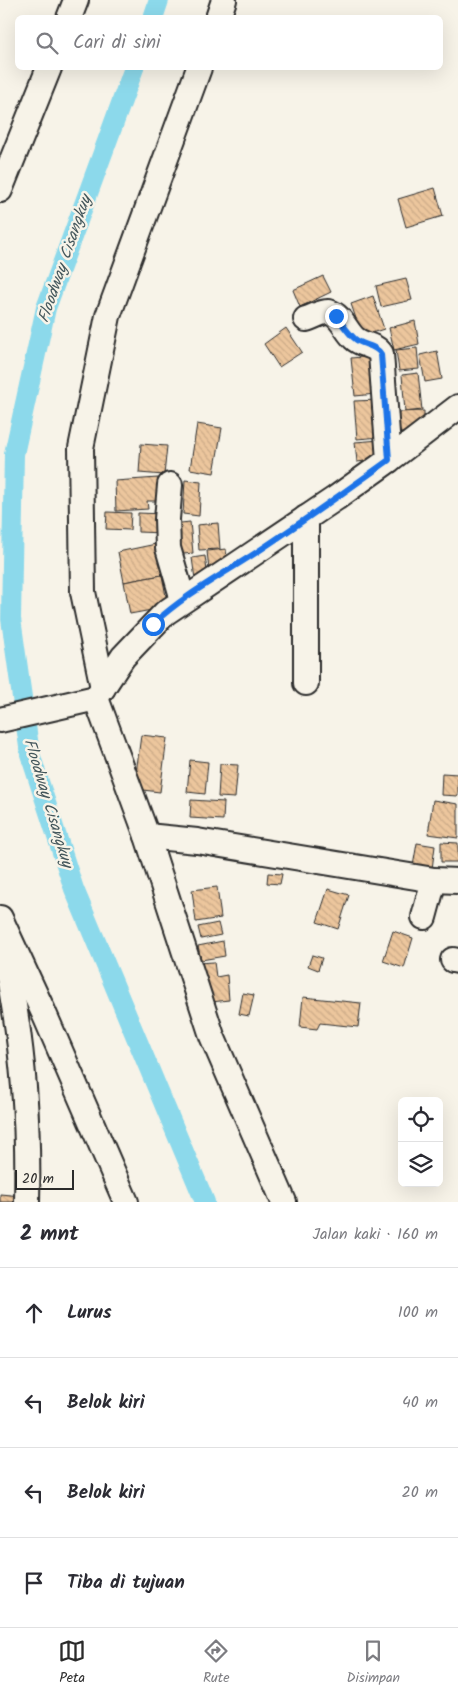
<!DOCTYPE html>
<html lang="id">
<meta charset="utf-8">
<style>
body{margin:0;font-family:Kalam,sans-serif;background:#f2f2f3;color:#2b2b33}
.controls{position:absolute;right:15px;bottom:15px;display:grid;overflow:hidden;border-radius:8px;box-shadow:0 5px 20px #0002}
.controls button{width:45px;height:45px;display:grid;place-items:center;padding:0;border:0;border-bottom:1px solid #e1e1e2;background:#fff;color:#2b2b33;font:25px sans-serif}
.scale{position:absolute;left:15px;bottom:12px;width:59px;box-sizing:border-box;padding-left:5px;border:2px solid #2b2b2b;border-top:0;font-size:14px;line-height:18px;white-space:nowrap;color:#2b2b2b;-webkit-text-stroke:4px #f7f3e8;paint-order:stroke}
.stop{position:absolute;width:15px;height:15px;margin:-11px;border:4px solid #1a73e8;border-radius:50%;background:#fff}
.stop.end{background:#1a73e8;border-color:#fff;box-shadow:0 1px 5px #0008}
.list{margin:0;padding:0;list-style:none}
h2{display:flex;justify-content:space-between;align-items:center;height:65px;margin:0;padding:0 20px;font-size:21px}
h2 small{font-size:16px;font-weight:400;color:#7c7c81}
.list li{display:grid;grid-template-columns:32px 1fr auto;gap:15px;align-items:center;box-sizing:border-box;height:90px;padding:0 20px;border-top:1px solid #e1e1e2}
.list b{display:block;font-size:19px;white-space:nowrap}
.list em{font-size:16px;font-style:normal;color:#7c7c81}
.icon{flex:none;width:28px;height:28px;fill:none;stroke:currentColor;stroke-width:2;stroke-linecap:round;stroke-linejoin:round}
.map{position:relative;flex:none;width:458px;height:1202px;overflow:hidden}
.search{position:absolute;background:#fff;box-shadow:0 5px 20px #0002;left:15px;right:15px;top:15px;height:55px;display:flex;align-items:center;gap:12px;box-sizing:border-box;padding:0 18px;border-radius:8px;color:#7c7c81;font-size:19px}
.sheet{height:425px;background:#fff}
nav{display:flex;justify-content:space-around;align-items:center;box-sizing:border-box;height:70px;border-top:1px solid #e1e1e2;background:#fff;font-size:14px;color:#7c7c81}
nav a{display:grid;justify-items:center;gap:2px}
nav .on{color:#2b2b2b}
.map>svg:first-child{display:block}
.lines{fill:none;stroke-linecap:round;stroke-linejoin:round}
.canal{stroke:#8cd9eb;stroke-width:20}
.building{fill:url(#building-back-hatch);stroke:#2b2b2b}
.minor-casing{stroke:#2b2b2b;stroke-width:28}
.minor{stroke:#f7f3e8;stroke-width:24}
.route{stroke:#1a73e8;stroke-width:6}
.labels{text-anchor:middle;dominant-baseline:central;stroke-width:5;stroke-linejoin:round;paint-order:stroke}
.water-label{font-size:16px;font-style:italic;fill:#43565b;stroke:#f7f3e8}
</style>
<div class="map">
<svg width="458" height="1202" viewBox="0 0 458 1202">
<defs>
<pattern id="building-back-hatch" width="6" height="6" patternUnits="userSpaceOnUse" patternTransform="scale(1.25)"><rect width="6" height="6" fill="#ecc69d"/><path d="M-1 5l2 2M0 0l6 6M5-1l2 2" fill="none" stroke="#cbaa87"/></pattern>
</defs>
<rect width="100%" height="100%" fill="#f7f3e8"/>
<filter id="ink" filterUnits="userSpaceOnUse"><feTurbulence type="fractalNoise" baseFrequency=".02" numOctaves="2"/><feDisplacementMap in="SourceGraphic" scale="10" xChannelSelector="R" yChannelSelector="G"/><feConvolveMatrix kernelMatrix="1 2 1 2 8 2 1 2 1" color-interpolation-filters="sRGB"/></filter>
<g filter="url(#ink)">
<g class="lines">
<g class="canal">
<polyline points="153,18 159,0"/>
<polyline points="134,68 46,308 14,454 11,619 30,754 74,889 205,1202"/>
</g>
</g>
<g class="building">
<polygon points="435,188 443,216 406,227 398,199"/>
<polygon points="323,276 331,292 300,307 293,290"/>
<polygon points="406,279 412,300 381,307 376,286"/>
<polygon points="373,296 384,329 362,336 351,304"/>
<polygon points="415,321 419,344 394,350 389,328"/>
<polygon points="286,328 302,352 279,367 264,344"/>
<polygon points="417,348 419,369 399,371 396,350"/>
<polygon points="437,351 442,379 425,382 420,355"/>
<polygon points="373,356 376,394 355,396 351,358"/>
<polygon points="418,373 422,410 405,412 402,375"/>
<polygon points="379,400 381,437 357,439 354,401"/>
<polygon points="424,411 424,432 398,433 398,412"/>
<polygon points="197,424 222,428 214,473 190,469"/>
<polygon points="380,440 382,459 357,462 355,442"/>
<polygon points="141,444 167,446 164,475 139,473"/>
<polygon points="158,478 159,501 147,501 148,509 116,511 115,481"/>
<polygon points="185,480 201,482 199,516 183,514"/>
<polygon points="107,512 131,513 130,530 106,529"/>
<polygon points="138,513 164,514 163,533 138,532"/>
<polygon points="190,522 193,553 175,555 172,524"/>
<polygon points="218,523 220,549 199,550 197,525"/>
<polygon points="156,544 162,575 124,582 118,552"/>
<polygon points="226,549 228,569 209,570 207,551"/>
<polygon points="205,556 208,578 195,579 192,558"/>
<polygon points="162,575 168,607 130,614 124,582"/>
<polygon points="141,735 167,738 160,792 134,789"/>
<polygon points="190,760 208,762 205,794 187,792"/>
<polygon points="220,764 238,765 235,798 218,797"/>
<polygon points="442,773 458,774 458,796 441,795"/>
<polygon points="191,800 224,802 223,820 190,818"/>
<polygon points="433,800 458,804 458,838 428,834"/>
<polygon points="441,842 458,843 458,862 441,862"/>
<polygon points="417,843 435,846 432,869 413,866"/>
<polygon points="268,873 282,874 280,884 267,883"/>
<polygon points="217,887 221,918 196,922 192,890"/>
<polygon points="328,889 349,895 338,929 317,922"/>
<polygon points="218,923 221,935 201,939 198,927"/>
<polygon points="393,931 413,938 404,968 383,961"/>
<polygon points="223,941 225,956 201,960 198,946"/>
<polygon points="312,955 322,958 318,970 308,966"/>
<polygon points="214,962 216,977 227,975 229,1000 202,1003 197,963"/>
<polygon points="243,993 254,995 249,1016 239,1014"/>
<polygon points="303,997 361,1003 358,1027 320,1023 317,1029 300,1027"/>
<polygon points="0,1194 21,1196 21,1202 0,1202"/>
</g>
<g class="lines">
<defs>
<g id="minor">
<polyline points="69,18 76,0"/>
<polyline points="218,18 224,0"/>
<polyline points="0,190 49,68"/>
<path d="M306 319C313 317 323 311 329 312 341 315 346 331 354 338 362 346 375 344 381 354L389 460"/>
<polyline points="170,485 167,519 168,548 183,600"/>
<polyline points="306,683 306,518"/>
<polyline points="103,688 83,592 81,448 108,316 199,68"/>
<polyline points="96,698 147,836 212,1036 284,1202"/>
<polyline points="0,720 96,698 123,657 165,613 336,498 389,460 458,407"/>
<polyline points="147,836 197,841 434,880 458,881"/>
<polyline points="424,917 434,880"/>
<polyline points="0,918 43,1011 126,1202"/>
<path d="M2 946C22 1029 29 1116 27 1202"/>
<polyline points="453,960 458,961"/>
</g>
</defs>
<use href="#minor" class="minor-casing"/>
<use href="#minor" class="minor"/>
</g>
</g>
<g class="lines" filter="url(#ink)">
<path class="route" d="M153 624C184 595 222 575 257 552 302 522 346 491 389 460L381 354C375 344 362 346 354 338 347 332 342 323 336 316"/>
</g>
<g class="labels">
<g class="water-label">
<text transform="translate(65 259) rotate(-71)">Floodway Cisangkuy</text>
<text transform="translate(48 803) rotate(73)">Floodway Cisangkuy</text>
</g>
</g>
</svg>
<div class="controls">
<button><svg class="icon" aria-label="locate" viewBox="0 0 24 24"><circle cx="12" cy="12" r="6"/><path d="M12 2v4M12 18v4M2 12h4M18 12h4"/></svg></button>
<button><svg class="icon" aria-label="layers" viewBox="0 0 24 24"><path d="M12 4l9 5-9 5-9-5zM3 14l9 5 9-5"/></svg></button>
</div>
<div class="scale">20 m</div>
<div class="stop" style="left:153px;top:624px"></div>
<div class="stop end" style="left:336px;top:316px"></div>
<div class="search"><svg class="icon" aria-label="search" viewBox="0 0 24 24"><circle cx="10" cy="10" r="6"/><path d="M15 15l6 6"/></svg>Cari di sini</div>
</div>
<section class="sheet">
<h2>2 mnt<small>Jalan kaki · 160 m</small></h2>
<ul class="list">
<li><svg class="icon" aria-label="ahead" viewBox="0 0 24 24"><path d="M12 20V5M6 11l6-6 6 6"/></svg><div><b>Lurus</b></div><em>100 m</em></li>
<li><svg class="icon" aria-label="left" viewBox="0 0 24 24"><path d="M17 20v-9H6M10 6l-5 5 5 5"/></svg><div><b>Belok kiri</b></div><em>40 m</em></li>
<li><svg class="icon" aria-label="left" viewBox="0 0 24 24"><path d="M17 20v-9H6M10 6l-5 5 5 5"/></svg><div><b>Belok kiri</b></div><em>20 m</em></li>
<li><svg class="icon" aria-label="arrive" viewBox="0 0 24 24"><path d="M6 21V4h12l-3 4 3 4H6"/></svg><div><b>Tiba di tujuan</b></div></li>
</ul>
</section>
<nav>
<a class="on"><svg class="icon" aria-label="map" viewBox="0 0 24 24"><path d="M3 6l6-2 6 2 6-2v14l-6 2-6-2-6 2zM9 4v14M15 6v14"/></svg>Peta</a>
<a><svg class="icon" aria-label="directions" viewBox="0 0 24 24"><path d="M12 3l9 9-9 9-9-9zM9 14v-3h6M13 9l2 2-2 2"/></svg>Rute</a>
<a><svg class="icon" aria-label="saved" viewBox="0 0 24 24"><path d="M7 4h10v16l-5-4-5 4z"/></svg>Disimpan</a>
</nav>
